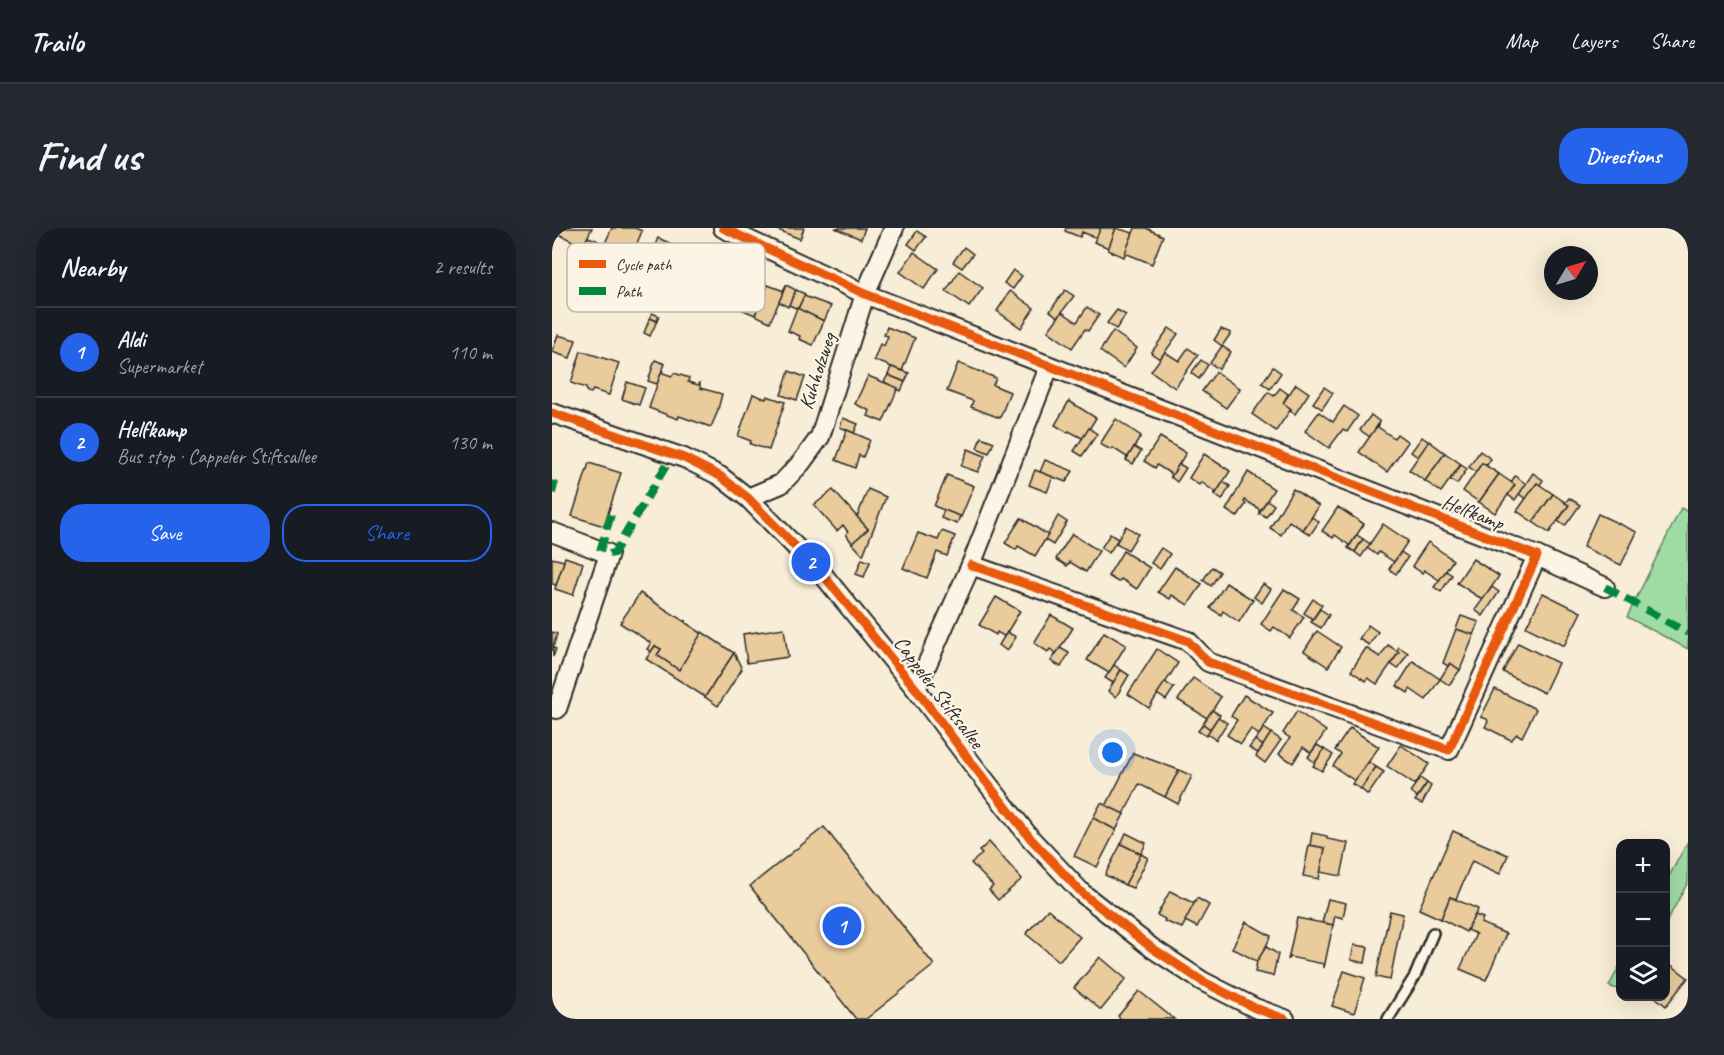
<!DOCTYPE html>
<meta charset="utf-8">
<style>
body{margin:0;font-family:Caveat,sans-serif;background:#242831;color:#f1f3f6}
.controls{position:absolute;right:18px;bottom:18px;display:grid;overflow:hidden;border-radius:12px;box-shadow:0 6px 24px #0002}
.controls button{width:54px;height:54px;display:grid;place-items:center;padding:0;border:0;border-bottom:2px solid #363941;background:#171b24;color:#f1f3f6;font:30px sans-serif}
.compass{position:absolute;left:992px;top:18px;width:54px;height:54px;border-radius:50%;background:#171b24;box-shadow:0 6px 24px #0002;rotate:52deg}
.you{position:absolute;left:561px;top:525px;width:21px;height:21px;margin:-15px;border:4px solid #fff;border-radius:50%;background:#1a73e8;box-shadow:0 0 0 9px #1a73e833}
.badge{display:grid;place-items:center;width:39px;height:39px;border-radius:50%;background:#2563eb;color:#fff;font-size:20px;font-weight:700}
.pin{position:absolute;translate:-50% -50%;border:3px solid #fff;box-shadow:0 2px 6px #0006}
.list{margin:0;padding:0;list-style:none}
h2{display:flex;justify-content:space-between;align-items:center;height:78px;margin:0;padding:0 24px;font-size:26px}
h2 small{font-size:20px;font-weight:400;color:#9ea1a6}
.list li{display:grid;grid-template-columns:39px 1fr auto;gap:18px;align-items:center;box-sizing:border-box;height:90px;padding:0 24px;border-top:2px solid #363941}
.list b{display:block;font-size:22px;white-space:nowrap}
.list p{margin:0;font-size:20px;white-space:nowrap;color:#9ea1a6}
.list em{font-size:20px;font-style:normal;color:#9ea1a6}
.actions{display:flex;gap:12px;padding:18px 24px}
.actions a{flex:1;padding:14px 0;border:2px solid #2563eb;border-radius:24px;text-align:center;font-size:21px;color:#2563eb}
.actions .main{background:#2563eb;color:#fff}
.icon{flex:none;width:33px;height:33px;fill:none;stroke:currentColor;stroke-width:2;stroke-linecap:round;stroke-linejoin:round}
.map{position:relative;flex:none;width:1136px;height:791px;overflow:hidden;border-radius:24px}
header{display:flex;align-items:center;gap:36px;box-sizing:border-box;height:84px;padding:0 30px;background:#171b24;border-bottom:2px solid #363941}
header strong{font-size:28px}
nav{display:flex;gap:33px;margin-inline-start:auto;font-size:21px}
.intro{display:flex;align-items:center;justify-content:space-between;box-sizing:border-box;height:144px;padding:0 36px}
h1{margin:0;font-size:42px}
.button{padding:15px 27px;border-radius:24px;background:#2563eb;color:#fff;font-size:21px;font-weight:700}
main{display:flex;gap:36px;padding:0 36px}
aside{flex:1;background:#171b24;border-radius:24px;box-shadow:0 6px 24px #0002}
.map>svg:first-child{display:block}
.green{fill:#9fdca3;stroke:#658467;stroke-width:1.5}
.building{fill:#e9cb9c;stroke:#2b2b2b;stroke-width:1.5}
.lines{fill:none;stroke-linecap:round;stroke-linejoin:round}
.service-casing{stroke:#2b2b2b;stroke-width:14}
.minor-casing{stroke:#2b2b2b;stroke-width:22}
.service{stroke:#fcf5e5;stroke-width:9}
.minor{stroke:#fcf5e5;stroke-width:18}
.quiet{stroke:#00873e;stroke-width:8;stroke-dasharray:15 8;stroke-linecap:butt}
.cycleway-casing{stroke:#fcf5e5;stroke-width:13}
.cycleway{stroke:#e8590c;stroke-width:9}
.labels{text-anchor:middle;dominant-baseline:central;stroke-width:4.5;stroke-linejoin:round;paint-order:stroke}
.street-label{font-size:21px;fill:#2b2b2b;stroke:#fcf5e5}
.key{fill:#fcf5e5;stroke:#bdb8ad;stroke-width:1.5}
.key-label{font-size:16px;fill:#2b2b2b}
</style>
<header>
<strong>Trailo</strong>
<nav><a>Map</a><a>Layers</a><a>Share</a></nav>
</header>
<div class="intro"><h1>Find us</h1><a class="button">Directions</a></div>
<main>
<aside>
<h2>Nearby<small>2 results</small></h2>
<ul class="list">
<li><span class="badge">1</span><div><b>Aldi</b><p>Supermarket</p></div><em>110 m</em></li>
<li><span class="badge">2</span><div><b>Helfkamp</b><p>Bus stop · Cappeler Stiftsallee</p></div><em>130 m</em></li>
</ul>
<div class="actions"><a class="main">Save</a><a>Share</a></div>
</aside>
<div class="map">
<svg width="1136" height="791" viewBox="0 0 1136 791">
<rect width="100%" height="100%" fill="#f8edd6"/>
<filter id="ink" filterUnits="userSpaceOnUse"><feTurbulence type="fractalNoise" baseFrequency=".0167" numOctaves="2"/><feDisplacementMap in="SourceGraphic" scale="12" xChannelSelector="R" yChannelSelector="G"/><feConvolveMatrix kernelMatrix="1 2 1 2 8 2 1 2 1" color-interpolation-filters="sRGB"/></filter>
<g filter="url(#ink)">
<g class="green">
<polygon points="1129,280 1136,284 1136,421 1075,389"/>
<polygon points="1136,613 1136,654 1114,695 1114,654"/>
<polygon points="1068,737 1068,762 1057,758"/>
</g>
<g class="building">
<polygon points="7,0 40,0 31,18 4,5"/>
<polygon points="60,0 83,0 90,3 75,40 47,28"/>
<polygon points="221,0 252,0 248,11"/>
<polygon points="283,0 313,0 309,11"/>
<polygon points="514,0 549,0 545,10 530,4 528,9 513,3"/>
<polygon points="549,0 564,0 557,20 542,14"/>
<polygon points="564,0 581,5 572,29 556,22"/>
<polygon points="583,0 594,0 611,8 600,36 573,25"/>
<polygon points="365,3 374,9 364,22 356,16"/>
<polygon points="36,9 44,12 36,29 28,25"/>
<polygon points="106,10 131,21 118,54 92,43"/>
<polygon points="44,12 52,17 46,34 36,29"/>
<polygon points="412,19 421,26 410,40 401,34"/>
<polygon points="362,24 386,41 372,61 348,44"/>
<polygon points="461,42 470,48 461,61 452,55"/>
<polygon points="407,43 431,60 417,79 394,63"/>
<polygon points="201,50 216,57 203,87 187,80"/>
<polygon points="216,57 232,63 218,94 203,87"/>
<polygon points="234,57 244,62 236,79 227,74"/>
<polygon points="244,62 253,66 246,81 237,77"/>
<polygon points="513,62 522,68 506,89 498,83"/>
<polygon points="458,63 482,80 469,100 445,83"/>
<polygon points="252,68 279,78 272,93 246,81"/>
<polygon points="535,79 547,87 536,103 533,101 520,120 496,103 510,84 525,94"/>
<polygon points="245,80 272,93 261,117 247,111 248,108 236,103"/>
<polygon points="565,82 574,87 564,101 555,95"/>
<polygon points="100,85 107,88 105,93 98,90"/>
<polygon points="98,90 105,93 98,108 92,105"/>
<polygon points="335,99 363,110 350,143 322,132 328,116 332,118 336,108 332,107"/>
<polygon points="617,100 626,106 608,131 599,125"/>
<polygon points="669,101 679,105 670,118 662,112"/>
<polygon points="561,103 585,120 572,140 548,123"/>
<polygon points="6,107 24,112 18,130 0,124"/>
<polygon points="670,118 679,124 667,141 658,135"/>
<polygon points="636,120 646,127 623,160 599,143 613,124 627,133"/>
<polygon points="29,123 67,135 57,167 41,162 39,165 35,164 34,160 19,155"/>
<polygon points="103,132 113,136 105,156 96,153"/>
<polygon points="649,132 656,137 647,151 639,145"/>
<polygon points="406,135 444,150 441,157 458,164 448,190 419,179 421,173 395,163"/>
<polygon points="339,139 357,145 353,154 336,147"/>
<polygon points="721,139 729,145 718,161 710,155"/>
<polygon points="110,142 111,145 120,148 122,145 137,150 136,154 146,157 148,155 148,160 170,166 165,185 159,199 127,188 126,191 97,180"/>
<polygon points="237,143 253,149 245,172 229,167"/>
<polygon points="664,144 688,161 674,180 650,163"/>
<polygon points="336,147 353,154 349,163 332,154"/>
<polygon points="316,148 346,160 331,194 316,188 318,183 303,176"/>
<polygon points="75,154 93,160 87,177 70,171"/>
<polygon points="744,156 757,165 743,186 738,183 739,181 731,175"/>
<polygon points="772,159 781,165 770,181 761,175"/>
<polygon points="728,160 736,166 731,175 739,181 724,203 700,186 716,164 722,168"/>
<polygon points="201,166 214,171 215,168 233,174 217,222 198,216 199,213 186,208"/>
<polygon points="517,173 544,190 529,214 530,210 517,203 516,205 503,197"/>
<polygon points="792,178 806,188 795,204 791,201 777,220 753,203 767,184 781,194"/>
<polygon points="819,187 828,194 818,209 808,202"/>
<polygon points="291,190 306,196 302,205 288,199"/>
<polygon points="564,191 589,208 574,232 575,229 561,220 559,222 548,216"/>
<polygon points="828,194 826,199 842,210 845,206 856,214 835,244 807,224"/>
<polygon points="537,200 545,206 530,228 522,223"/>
<polygon points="295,202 318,212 311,229 307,227 303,240 284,232"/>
<polygon points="429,209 442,214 437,225 425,220"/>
<polygon points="608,209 634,225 619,249 619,246 605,237 603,240 592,233"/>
<polygon points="870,209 877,214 866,229 859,224"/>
<polygon points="877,213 893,225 873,253 857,242"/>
<polygon points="582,219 589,223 581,236 574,232"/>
<polygon points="416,221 433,228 426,244 409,238"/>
<polygon points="928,223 939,231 935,237 930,235 924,244 917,239"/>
<polygon points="893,225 909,236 889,264 873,253"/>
<polygon points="652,226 678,243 663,267 663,264 649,254 647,257 637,250"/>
<polygon points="493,232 521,243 514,254 488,244"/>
<polygon points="37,235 69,245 52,298 20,288"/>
<polygon points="930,235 947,246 927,274 911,263"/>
<polygon points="627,236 634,240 625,254 619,249"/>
<polygon points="909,237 915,241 905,256 898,252"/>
<polygon points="483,242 501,249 495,264 477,257"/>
<polygon points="696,244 722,261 707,285 707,281 693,272 692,274 694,276 685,289 674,282"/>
<polygon points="981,245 991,252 988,257 985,255 974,271 967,266"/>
<polygon points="947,246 963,257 943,285 927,274"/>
<polygon points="395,247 422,258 409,289 382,278"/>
<polygon points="963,248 974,256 963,272 956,267 963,257 959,254"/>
<polygon points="671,254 678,258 670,272 663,267"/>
<polygon points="985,255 1001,266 981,294 965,283"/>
<polygon points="316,261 334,269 311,327 300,315 316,301 305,289"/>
<polygon points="741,261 767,278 751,302 737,293 729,307 718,300"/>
<polygon points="281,262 316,301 300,315 294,306 296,304 291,297 285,303 262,277"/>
<polygon points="1001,266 1017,277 997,305 981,294"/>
<polygon points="1017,270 1028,277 1013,298 1006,293 1017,277 1013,275"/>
<polygon points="715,272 722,277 714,289 707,285"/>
<polygon points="786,279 812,296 796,320 797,317 783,307 781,310 770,303"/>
<polygon points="392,282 408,288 405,296 389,290"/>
<polygon points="1046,286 1085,304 1069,337 1031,319"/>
<polygon points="506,288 515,294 501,317 493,312"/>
<polygon points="760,289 767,294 758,307 751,302"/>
<polygon points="469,290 496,307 483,328 466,318 464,322 453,315"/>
<polygon points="831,296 856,313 840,337 842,334 827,324 825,327 815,320"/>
<polygon points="574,298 586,306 576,322 564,315"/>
<polygon points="390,303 403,308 395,328 385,324 375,350 351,340 366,305 386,312"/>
<polygon points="520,306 547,323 534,344 518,334 515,338 504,331"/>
<polygon points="558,306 566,311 557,325 549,320"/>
<polygon points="805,307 811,311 803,324 796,320"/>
<polygon points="811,311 818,316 809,329 803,324"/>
<polygon points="876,314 901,332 886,355 887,352 872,342 870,345 860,338"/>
<polygon points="609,320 618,326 608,341 599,335"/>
<polygon points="571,323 598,340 585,361 569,351 566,354 556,348"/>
<polygon points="849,324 856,329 844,346 837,341"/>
<polygon points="13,329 31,335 21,367 3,361"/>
<polygon points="0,330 12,333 4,357 0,356"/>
<polygon points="310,331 318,334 312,349 304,346"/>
<polygon points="921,331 947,348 931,372 905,355"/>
<polygon points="623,339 650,356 636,377 620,367 618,371 606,364"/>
<polygon points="660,339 668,344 659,358 651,352"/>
<polygon points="894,343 900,347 889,364 882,359"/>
<polygon points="674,355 701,372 687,394 671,383 669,387 658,380"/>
<polygon points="711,356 719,361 710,375 702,369"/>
<polygon points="940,359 947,364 931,388 923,382"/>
<polygon points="732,361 748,371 741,382 752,389 738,410 722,399 719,403 709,396"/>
<polygon points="88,365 133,394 134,392 134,395 151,406 127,442 105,427 109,421 103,418 99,424 95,421 99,415 68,395"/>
<polygon points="991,365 1029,384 1012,418 974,399"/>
<polygon points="444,369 468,383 451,411 452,408 445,404 444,407 427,397"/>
<polygon points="761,371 770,377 761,391 752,385"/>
<polygon points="768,381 777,387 769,400 759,394"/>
<polygon points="499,387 521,400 503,428 504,425 498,421 496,424 482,415"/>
<polygon points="909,388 927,394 922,407 904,401"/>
<polygon points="816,397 826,404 817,417 807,411"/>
<polygon points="232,400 236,429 195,435 191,406"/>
<polygon points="904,401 922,407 908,442 898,435 896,438 891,435"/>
<polygon points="765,403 789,419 776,439 752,423"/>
<polygon points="0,404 5,406 1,420 4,421 1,429"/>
<polygon points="150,404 182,425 153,469 94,431 103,418 109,421 105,427 127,442"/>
<polygon points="455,404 464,409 455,423 447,417"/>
<polygon points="552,404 574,417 557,445 535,432"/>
<polygon points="966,415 1006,435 992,465 951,444"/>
<polygon points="836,417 847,424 825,456 816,450 814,453 799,443 814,420 828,429"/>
<polygon points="847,419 856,425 846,441 839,436 847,424 845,423"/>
<polygon points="508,420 517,425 509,439 499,433"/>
<polygon points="605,421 626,435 597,480 576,466"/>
<polygon points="182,425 190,441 166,478 153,469"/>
<polygon points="861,433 888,451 874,472 858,461 856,465 845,458"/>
<polygon points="898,435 908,442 897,457 888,451"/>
<polygon points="562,437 569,442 561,455 553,450"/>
<polygon points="569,442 577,447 564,469 556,463"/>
<polygon points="641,450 669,469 655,490 626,472"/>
<polygon points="613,454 622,460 614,472 605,466"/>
<polygon points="943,461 984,481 970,509 965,506 959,512 933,499 936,494 935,491 929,489"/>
<polygon points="692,467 721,485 707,507 699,501 689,516 675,507 685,492 679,488"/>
<polygon points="660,482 668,487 658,501 651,496"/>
<polygon points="745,483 774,503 759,525 751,519 741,535 727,526 738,510 731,505"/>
<polygon points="666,489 675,495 664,512 655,506"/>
<polygon points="651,496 658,501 654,508 646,503"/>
<polygon points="712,500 719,505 711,518 703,512"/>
<polygon points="798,500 827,519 803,553 781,538 789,526 783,522"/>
<polygon points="719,505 729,512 713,535 704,528"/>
<polygon points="703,512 711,518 706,525 697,520"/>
<polygon points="765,517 772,521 763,535 756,529"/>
<polygon points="849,517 877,536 863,557 835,538"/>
<polygon points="772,521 781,527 770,543 761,538"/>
<polygon points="581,525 627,542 613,569 587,556 572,586 554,578"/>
<polygon points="817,534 824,539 809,561 800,556"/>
<polygon points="824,539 832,544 816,567 809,561"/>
<polygon points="627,542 640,548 626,576 613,569"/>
<polygon points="868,550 875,555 865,569 858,564"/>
<polygon points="875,555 879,558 870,576 863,573"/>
<polygon points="549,575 572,586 564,602 541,590"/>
<polygon points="541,590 564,602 545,639 522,628"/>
<polygon points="272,599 382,737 314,791 304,791 198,658"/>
<polygon points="901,603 956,627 948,646 920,633 904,671 898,669 889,691 867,681"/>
<polygon points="574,605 594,615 589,626 569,616"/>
<polygon points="760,605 775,608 775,611 796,615 789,648 768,644 773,620 758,617"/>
<polygon points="437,614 470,651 446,672 437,662 441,658 419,635 430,626 427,623"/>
<polygon points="569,616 589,626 573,657 553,647"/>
<polygon points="757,617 773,620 767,651 751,648"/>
<polygon points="589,626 596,630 581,660 573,657"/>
<polygon points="618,663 643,676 630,700 612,693 613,691 605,687"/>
<polygon points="898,669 926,681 914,704 889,691"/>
<polygon points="645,670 657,677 645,699 633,693"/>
<polygon points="776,671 794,675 791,690 783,688 781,697 770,695"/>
<polygon points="496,681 528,709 507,733 474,706"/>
<polygon points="838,683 851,686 838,752 824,749"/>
<polygon points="923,687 931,690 929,695 954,706 934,752 908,741 924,706 915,702"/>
<polygon points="745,690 781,697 772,740 772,736 738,729 736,732"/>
<polygon points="694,694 719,708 706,734 680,720"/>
<polygon points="802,717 816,719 813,735 799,732"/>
<polygon points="714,719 726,726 721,748 703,744 705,733"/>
<polygon points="548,729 574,751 549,782 522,760"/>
<polygon points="1114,733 1136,750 1114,778 1102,768 1114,768"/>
<polygon points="792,743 813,750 802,785 780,778"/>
<polygon points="587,763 622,791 569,791 566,788"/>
</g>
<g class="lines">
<defs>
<polyline id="service" points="836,791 863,748 881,705"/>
<g id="minor">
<polyline points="171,0 313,66 985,328 897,522 656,434 636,413 419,337"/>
<polyline points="0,185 132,230 168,248 196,270 272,348 364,461 421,537 479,611 530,665 600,720 650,753 703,780 733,791"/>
<polyline points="196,270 229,256 249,235 268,209 313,66 342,0"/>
<polyline points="0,304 57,326 5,481 0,480"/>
<polyline points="985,328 1053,359"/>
<polyline points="364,461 419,337 497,139"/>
</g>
</defs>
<use href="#service" class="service-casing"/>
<use href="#minor" class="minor-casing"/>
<use href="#service" class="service"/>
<use href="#minor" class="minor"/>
<g class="quiet">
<polyline points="0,265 3,253"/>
<polyline points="48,323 61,280"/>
<polyline points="57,326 62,325 121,226"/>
<polyline points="1053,359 1136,405"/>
</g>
<defs>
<g id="cycleway">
<polyline points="171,0 313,66 985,328 897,522 656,434 636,413 419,337"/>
<polyline points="0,185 132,230 168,248 196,270 272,348 364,461 421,537 479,611 530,665 600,720 650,753 703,780 733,791"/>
</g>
</defs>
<use href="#cycleway" class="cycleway-casing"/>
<use href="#cycleway" class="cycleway"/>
</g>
</g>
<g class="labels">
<g class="street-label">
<text transform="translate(265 143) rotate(-72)">Kuhholzweg</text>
<text transform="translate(921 284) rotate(21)">Helfkamp</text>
<text transform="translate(387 464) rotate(53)">Cappeler Stiftsallee</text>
</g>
</g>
<rect x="15" y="15" width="198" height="69" rx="9" class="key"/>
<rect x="27" y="32" width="27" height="8" fill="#e8590c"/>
<rect x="27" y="59" width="27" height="8" fill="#00873e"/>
<g class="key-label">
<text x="64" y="42">Cycle path</text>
<text x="64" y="69">Path</text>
</g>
</svg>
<div class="controls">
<button>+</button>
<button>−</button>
<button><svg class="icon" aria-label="layers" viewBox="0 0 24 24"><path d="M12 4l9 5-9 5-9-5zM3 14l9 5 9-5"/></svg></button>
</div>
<svg class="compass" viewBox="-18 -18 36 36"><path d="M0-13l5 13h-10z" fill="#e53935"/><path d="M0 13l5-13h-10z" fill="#9ea1a6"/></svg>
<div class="you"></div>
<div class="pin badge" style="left:290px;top:698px">1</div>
<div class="pin badge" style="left:259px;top:334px">2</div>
</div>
</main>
